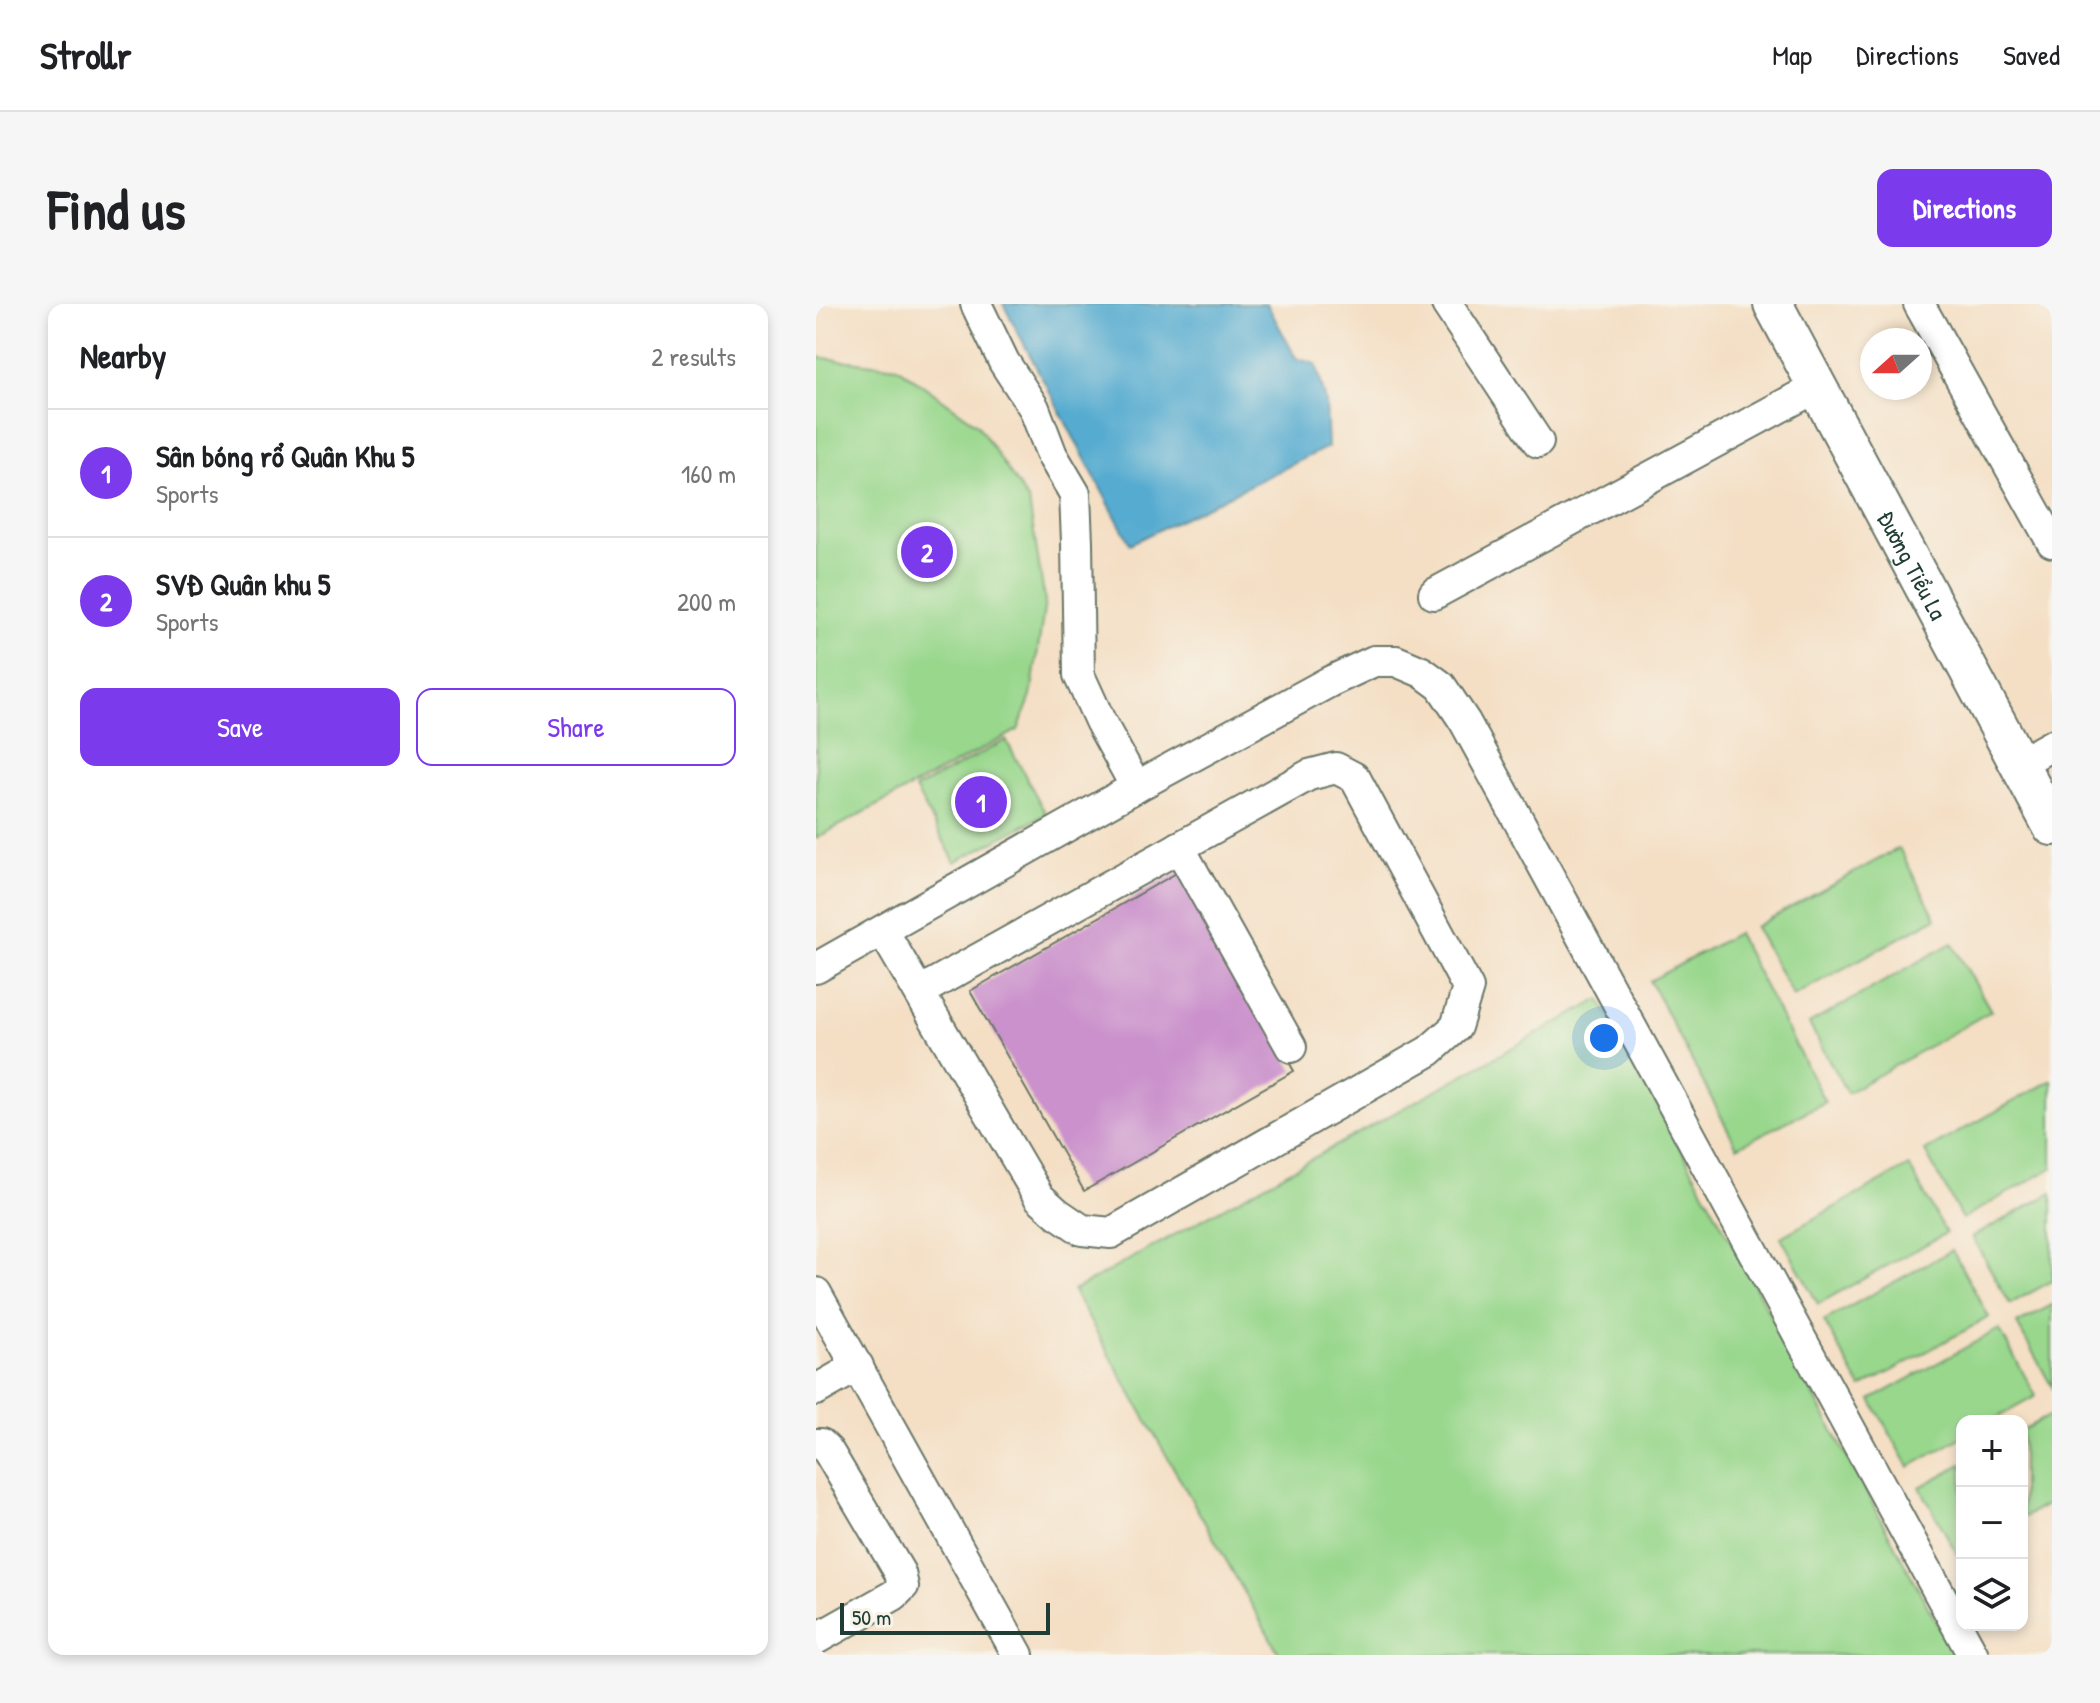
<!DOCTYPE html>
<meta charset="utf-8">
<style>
body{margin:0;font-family:"Patrick Hand",sans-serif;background:#f6f6f6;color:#202124}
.controls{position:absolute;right:24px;bottom:24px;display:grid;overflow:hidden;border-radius:16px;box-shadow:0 4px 12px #0003}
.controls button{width:72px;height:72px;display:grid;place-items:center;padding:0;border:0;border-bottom:2px solid #e0e0e0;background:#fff;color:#202124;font:40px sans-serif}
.compass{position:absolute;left:1044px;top:24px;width:72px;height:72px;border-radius:50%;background:#fff;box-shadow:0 4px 12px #0003;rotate:249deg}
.scale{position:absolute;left:24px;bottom:20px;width:210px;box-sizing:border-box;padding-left:8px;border:4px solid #1f3d34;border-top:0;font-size:22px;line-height:28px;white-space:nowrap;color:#1f3d34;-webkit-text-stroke:6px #f7f3e8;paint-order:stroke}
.you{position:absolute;left:788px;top:734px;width:28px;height:28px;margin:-20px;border:6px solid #fff;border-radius:50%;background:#1a73e8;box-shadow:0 0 0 12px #1a73e833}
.badge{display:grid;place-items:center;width:52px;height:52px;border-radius:50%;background:#7c3aed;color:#fff;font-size:26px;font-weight:700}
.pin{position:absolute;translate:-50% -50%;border:4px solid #fff;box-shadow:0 2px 8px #0006}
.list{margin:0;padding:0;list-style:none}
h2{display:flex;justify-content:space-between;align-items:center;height:104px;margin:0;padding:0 32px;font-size:34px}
h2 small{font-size:26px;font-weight:400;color:#757577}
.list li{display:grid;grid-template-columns:52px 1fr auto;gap:24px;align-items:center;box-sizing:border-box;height:128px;padding:0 32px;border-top:2px solid #e0e0e0}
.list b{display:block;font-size:30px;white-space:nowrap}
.list p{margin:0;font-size:26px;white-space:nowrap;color:#757577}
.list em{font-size:26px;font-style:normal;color:#757577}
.actions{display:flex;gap:16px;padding:24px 32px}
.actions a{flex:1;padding:18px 0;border:2px solid #7c3aed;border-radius:16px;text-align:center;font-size:28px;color:#7c3aed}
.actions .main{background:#7c3aed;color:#fff}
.icon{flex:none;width:44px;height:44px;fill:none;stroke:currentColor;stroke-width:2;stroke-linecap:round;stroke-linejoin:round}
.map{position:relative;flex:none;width:1236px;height:1351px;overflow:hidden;border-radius:16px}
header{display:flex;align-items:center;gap:48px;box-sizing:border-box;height:112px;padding:0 40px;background:#fff;border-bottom:2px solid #e0e0e0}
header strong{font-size:38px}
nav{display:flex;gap:44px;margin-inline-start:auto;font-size:28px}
.intro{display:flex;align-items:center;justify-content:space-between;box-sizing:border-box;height:192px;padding:0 48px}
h1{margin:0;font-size:56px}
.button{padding:20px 36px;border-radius:16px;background:#7c3aed;color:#fff;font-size:28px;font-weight:700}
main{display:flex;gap:48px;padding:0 48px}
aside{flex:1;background:#fff;border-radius:16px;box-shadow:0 4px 12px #0003}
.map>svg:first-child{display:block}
.green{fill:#98d78c;stroke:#5c8a60;stroke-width:2}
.water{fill:#54abd0;stroke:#3a7482;stroke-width:2}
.building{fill:#ca91cc}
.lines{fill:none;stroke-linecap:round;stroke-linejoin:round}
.minor-casing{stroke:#6a7667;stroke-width:34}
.major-casing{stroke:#6a7667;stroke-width:42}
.minor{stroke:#fff;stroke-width:30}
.major{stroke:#fff;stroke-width:38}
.labels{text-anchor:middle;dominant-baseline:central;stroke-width:8;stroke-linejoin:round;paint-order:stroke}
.street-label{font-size:24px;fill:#1f3d34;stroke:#f7f3e8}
</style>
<header>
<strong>Strollr</strong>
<nav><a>Map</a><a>Directions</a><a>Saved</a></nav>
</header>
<div class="intro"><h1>Find us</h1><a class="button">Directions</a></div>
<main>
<aside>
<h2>Nearby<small>2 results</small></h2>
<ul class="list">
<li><span class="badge">1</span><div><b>Sân bóng rổ Quân Khu 5</b><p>Sports</p></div><em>160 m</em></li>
<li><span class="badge">2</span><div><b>SVĐ Quân khu 5</b><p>Sports</p></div><em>200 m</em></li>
</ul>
<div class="actions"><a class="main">Save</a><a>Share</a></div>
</aside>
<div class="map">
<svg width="1236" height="1351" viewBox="0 0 1236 1351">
<rect width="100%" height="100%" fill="#f7f3e8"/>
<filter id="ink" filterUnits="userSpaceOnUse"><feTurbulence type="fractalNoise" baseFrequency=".0125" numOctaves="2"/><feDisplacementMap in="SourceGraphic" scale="16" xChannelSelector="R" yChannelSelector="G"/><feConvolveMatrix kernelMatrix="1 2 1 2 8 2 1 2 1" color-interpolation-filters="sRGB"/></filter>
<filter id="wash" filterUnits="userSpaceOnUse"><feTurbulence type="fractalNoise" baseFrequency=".006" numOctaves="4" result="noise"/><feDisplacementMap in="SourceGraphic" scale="32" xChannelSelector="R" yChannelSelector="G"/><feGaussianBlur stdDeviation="1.8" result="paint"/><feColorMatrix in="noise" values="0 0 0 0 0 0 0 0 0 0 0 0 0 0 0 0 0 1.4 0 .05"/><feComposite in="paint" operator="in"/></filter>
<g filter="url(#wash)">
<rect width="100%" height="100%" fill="#f4dfc5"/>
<g class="green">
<polygon points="0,53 81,63 161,120 213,198 229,298 215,392 202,426 0,534"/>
<polygon points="190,436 230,510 139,558 99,485"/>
<polygon points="1083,544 1120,614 977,692 939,623"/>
<polygon points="921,629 1009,798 921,843 834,677"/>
<polygon points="1136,639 1175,707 1031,789 993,720"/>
<polygon points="784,695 1138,1351 464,1351 257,987"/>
<polygon points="1236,776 1236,864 1146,915 1109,847"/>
<polygon points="1093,862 1130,929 1002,1000 965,933"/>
<polygon points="1236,889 1236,977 1194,1000 1156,933"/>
<polygon points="1136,946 1173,1013 1045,1084 1008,1017"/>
<polygon points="1236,1001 1236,1083 1201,1020"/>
<polygon points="1183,1025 1220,1092 1175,1117 1146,1117 1146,1133 1093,1163 1055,1096"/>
<polygon points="1232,1112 1236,1119 1236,1198 1206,1214 1206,1126"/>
<polygon points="1146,1160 1146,1248 1141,1250 1104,1183"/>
</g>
<polygon class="water" points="187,0 451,0 480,54 500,60 510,98 512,143 314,240"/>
<g id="blocks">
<polygon class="building" points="364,567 478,767 268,887 154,687"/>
</g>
</g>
<g filter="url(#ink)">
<use href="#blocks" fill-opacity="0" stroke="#6a7667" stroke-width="2"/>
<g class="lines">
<defs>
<g id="minor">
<polyline points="160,0 188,58 218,104 236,151 259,190 261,238 263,371 284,417 320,483"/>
<polyline points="631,0 722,138"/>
<polyline points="1103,0 1236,238"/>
<polyline points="618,290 1001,83"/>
<polyline points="1202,460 1236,441"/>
<polyline points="363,543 475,743"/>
<polyline points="67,627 223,893 241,909 266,926 295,929 613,747 640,723 652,684 539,474 520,464 493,471 103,688"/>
<polyline points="0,664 320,483 513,378 558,357 580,357 606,368 625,382 649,418 1157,1351"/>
<polyline points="0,989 202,1351"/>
<polyline points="0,1086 42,1062"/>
<polyline points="0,1140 5,1140 12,1147 84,1269 87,1282 78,1291 0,1335"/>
</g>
<g id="major">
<path id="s1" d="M957 0 1236 522"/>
</g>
</defs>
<use href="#minor" class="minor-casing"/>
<use href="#major" class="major-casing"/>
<use href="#minor" class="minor"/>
<use href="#major" class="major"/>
</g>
</g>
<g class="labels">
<g class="street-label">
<text stroke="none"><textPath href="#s1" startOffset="296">Đường Tiểu La</textPath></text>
</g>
</g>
</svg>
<div class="controls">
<button>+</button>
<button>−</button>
<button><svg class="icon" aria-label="layers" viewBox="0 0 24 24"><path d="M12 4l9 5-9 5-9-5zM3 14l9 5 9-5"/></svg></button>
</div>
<svg class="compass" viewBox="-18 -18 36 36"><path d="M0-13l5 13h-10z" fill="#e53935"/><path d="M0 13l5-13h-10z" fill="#757577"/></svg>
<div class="scale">50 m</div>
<div class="you"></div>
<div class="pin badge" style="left:165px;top:498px">1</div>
<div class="pin badge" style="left:111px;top:248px">2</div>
</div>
</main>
